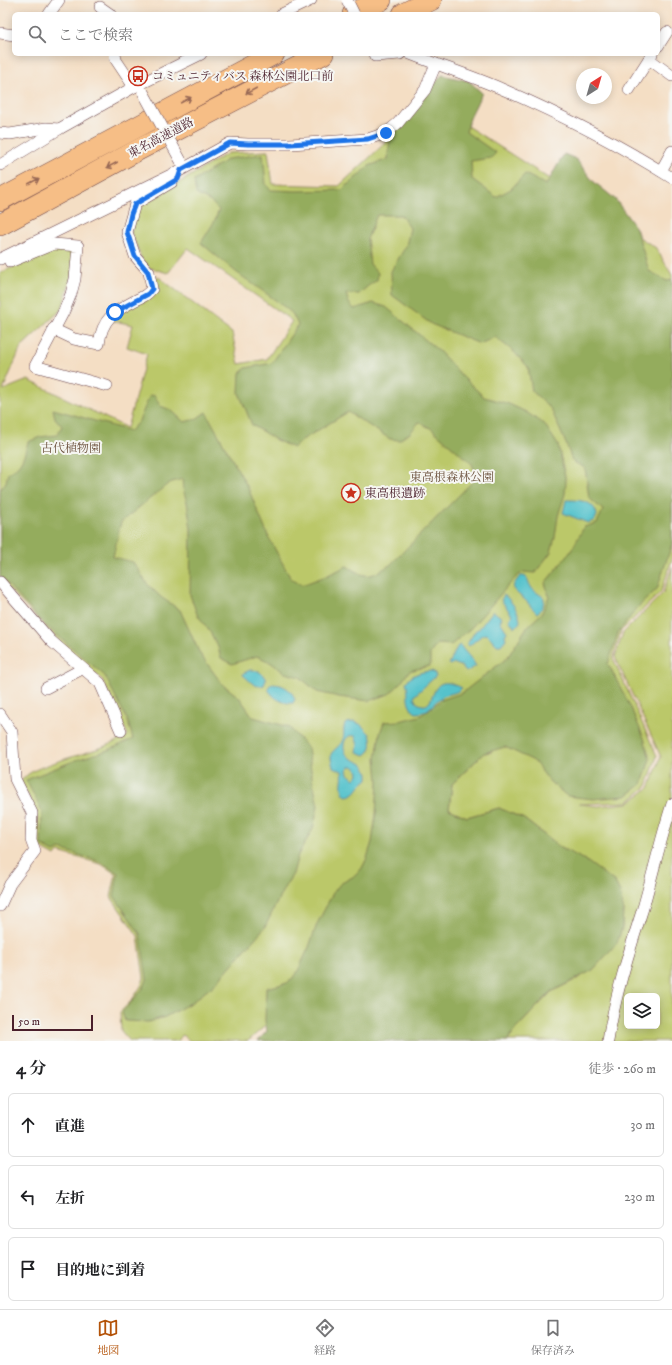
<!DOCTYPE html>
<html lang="ja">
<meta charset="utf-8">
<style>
body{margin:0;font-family:"IM FELL DW Pica","Noto Serif JP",serif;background:#f6f6f6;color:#202124}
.controls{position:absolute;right:12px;bottom:12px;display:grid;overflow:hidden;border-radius:6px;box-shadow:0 2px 10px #0003}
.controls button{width:36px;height:36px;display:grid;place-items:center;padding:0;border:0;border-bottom:1px solid #e0e0e0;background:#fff;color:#202124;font:20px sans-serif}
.compass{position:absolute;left:576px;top:68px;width:36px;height:36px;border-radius:50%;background:#fff;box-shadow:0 2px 10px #0003;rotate:37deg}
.scale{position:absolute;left:12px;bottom:10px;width:81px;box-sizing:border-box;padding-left:4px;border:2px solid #4a1f2b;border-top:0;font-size:11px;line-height:14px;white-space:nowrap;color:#4a1f2b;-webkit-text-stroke:3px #f6f6f2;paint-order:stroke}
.stop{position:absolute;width:12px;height:12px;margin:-9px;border:3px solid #1a73e8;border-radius:50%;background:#fff}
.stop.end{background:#1a73e8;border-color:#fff;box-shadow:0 1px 4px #0008}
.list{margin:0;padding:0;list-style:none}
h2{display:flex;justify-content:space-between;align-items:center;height:52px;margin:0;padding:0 16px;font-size:17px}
h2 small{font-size:13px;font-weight:400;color:#757577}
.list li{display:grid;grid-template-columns:26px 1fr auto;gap:12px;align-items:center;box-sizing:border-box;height:64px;margin:0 8px 8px;padding:0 8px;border:1px solid #e0e0e0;border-radius:6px}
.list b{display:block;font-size:15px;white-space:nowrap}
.list em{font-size:13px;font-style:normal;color:#757577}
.icon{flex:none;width:22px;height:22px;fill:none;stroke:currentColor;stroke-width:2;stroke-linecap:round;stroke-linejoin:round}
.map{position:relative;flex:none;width:672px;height:1041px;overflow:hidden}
.search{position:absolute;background:#fff;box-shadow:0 2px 10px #0003;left:12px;right:12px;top:12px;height:44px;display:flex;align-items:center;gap:10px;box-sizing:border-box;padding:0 14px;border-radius:6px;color:#757577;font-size:15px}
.sheet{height:268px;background:#fff}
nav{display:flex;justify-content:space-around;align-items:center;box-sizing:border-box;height:56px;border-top:1px solid #e0e0e0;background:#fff;font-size:11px;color:#757577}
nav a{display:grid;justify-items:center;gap:2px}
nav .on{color:#b45309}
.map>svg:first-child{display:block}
.green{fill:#bbc869;stroke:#82744a;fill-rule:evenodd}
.forest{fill:#94ac5d;stroke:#6f6644}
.water{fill:#54c2cc;stroke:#4f707c;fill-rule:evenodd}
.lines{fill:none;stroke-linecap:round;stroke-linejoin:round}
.street-casing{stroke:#643c42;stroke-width:12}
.highway-casing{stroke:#643c42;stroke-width:22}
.street{stroke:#fff;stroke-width:11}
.highway{stroke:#f6be86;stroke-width:21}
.street-bridge-casing{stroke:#643c42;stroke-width:12;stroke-linecap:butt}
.street-bridge{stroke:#fff;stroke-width:11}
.oneway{stroke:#976754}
.route{stroke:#1a73e8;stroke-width:5}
.labels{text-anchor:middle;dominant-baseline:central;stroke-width:4;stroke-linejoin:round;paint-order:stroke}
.poi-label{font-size:12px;fill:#4a1f2b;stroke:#f6f6f2;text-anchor:start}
.street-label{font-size:12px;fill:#4a1f2b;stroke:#f6f6f2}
.park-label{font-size:12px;fill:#6c523e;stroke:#f6f6f2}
</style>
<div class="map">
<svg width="672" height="1041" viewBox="0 0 672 1041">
<rect width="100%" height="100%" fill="#f6f6f2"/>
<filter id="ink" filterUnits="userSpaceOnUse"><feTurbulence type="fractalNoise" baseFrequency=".025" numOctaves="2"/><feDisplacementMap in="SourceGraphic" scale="8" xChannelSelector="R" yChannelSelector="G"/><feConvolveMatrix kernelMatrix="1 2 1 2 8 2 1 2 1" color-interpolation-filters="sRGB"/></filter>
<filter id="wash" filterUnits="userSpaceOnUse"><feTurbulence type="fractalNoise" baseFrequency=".012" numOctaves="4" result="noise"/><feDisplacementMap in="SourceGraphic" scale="16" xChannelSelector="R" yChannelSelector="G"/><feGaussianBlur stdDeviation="0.9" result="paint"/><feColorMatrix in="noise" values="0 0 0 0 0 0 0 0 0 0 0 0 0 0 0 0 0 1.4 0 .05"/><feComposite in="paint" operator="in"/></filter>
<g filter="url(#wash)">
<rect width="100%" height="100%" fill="#f4dec4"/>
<path class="green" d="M429 102 500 147 656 248 672 275V560L661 592 621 631 613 658 657 756 647 786 628 802 579 804 598 806 628 803 649 788 661 757 615 657 623 633 663 593 672 567V1041H507L515 1030 551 992 581 977 622 928 623 908 620 892 585 860 561 848 524 819 499 808 467 817 449 809 452 784 484 753 492 752 466 696 376 860 325 932 268 1020 264 1027 248 1041H190L182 1035 178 1041H130L121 1031 120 1012 132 1000 141 986 144 978 138 936 111 897 116 874 101 864 58 852 55 856 39 847 37 844 36 812 21 781C30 770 40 768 53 763 78 754 106 749 128 735L102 679 73 656 0 580V273L55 247 75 248 76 261 62 309 21 347 3 390 28 380 127 428 147 354 127 347 133 325 110 320 149 295 153 276 160 278 232 333 239 364 267 359 292 321 188 248 168 273 150 268 143 262 131 233 136 211 144 204 228 153 268 151 273 184 339 186ZM627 996H657V1026H627Z"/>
<path class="forest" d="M442 75 469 81 482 93 471 115 466 132 496 153 491 158 471 161 472 179 496 197 511 189 525 174 546 185 564 154 576 159 593 181 615 199 636 228 649 271 667 281 672 280V544L657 589 638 607 618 633 608 664 629 704 644 738 650 759 642 784 626 796 593 799 567 796 550 782 534 761 505 747 484 753 452 784 449 809 467 817 499 808 524 819 561 848 585 860 615 882 620 892 623 908 622 928 617 943 593 970 551 992 515 1030 507 1041H258L267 1031 265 1021 266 988 287 983 296 975 309 947 317 924 333 893 340 884 356 875 362 868 367 858 372 842 376 814 378 781 376 758 380 733 384 722 399 721 420 716 441 700 462 693 507 658 527 627 542 613 549 596 545 583 571 551 584 527 597 523 603 510 589 498 585 468 572 461 567 446 551 409 532 391 528 367 513 351 495 337 480 344 431 324 392 295 391 271 406 246 410 228 401 215H377L367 239 370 264 378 273 377 280 368 286 359 294H346L349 303 354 309 373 303 386 307 440 352 465 379 484 397 509 404 526 412 545 425 558 445 566 481 565 494 558 516 555 537 551 552 535 573 523 572 515 578 470 629 451 645 437 644 430 654V666L409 671 401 683 389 694 369 701 339 697 317 692 300 677 285 673 270 662 257 656 232 664 221 658 218 647 210 632 197 614 190 595 191 529 187 502 183 489 182 479 169 483 121 522 113 557 133 562 148 585 162 598 180 610 200 654 222 684 239 697 253 717 289 727 308 748 312 777 318 806 313 829 298 855 293 874 284 888 265 927 214 985 192 1002 165 1017 148 1022 125 1021 122 1012 129 1005 144 987 147 979 140 934 114 896 118 873 101 862 60 849 54 852 41 845 42 811 26 780 76 760 111 749 133 739 127 719 105 676 42 622 0 576V490L6 482 8 473C22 466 24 456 28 442L40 437 57 435 62 426 55 418 53 409 130 431 139 421 150 395 155 396 160 406 171 410 184 422 196 419 206 412 248 488 269 538 291 579 302 585 326 576 347 566C368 580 370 577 390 565L477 477 472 464 432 429 419 422 410 433 399 440 390 439 348 412 302 440 293 448 276 440 252 425 239 393 240 373 246 368 272 363 298 325 292 313 274 299 236 272 201 243 214 222 219 210 211 202 196 194 194 181 228 159 263 154 266 185 271 190 296 191 342 190 369 166 388 159 390 137Z"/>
<g class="water">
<path d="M566 500C579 500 594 500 597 515L595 520 588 523 563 513Z"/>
<path d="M520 576C529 575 527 581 531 587 533 591 540 594 544 598 544 604 542 610 537 613 534 610 531 607 528 603 524 598 518 595 513 589L514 584Z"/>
<path d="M504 595C511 600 520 613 520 622L515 628 509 620 512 615 501 600Z"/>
<polygon points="493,611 502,618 500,621 507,632 505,635 506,639 501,645 497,645 487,634 482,635 469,646 467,644 476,630 479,629"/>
<path d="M460 645C465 653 472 658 476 666L466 672 461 666 453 663 451 665 449 664C453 658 454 651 458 646Z"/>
<path d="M250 670C258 670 262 672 266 680L264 685C254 689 250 680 243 675L244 673Z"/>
<path d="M431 671 434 672 436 676 415 695 414 698 417 703C441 716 423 667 462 688 457 694 449 693 442 697 432 703 430 713 416 713 404 705 410 693 406 682 413 674 420 672 431 671Z"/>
<path d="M272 684C283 684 291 689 295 699L293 703C283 704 273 698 268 689L269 686Z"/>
<path d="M354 722 360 724 370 734C372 742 373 750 365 755L357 752 358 745 355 736C344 733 341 748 347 755 351 760 359 761 364 765L368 774V779C366 781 364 782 362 784 356 790 356 795 346 796 338 789 344 780 342 771L333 767 331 759V754C335 748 341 746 343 739 345 733 342 728 346 723ZM352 766 356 768 358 773 357 776 354 779 348 774 347 770 349 767Z"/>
</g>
</g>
<g filter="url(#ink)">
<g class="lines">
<defs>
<g id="street">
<polyline points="100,7 110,14"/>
<polyline points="49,14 59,0"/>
<polyline points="282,14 311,0"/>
<polyline points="0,33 14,35"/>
<polyline points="658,46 667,32"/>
<polyline points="115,54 116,60 134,87"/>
<polyline points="374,54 375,56 400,54"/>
<path d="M410 54C440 66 472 76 502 89 560 114 618 144 672 178"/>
<polyline points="649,59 672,76"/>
<polyline points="629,90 652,54"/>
<polyline points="0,133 10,134 46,128 59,129"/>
<polyline points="0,165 59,129 134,87 201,54"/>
<polyline points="661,171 672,151"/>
<polyline points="0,259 181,170 230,143 248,144 290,144 368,139 386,133 398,123 425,90 436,64"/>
<polyline points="10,262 54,244 78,246 75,279 71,294 64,311 35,366 107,386"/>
<path d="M53 329 74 339 99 344C102 318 115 311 136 300 143 297 147 295 152 289L149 272 135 256 127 232 135 204 172 182"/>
<polyline points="0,582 51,641 100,683 121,731"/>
<polyline points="46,688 82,669"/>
<polyline points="0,714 12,732 15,779 32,813 31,840 35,851 10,884 0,906"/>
<path d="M608 1041C615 995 629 952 643 908 653 873 661 838 672 804"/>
</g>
<g id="highway">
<polyline points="353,14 381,0"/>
<polyline points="403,14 431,0"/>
<polyline points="0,200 274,54"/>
<polyline points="0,225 138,150 323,54"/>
</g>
</defs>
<use href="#street" class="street-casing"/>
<use href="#highway" class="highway-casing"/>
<use href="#street" class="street"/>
<use href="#highway" class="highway"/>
<defs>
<g id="street-bridge">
<polyline points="347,0 354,14"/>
<polyline points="143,92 181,161"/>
</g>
</defs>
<use href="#street-bridge" class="street-bridge-casing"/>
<use href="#street-bridge" class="street-bridge"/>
</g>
<defs><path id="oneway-shaft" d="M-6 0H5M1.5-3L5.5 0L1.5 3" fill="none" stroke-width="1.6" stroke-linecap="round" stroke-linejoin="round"/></defs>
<g class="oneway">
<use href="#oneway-shaft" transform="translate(251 91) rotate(152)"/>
<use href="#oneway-shaft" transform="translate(186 100) rotate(-28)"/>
<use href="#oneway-shaft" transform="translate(112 165) rotate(152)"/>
<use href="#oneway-shaft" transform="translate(34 181) rotate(-28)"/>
</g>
</g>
<g class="lines" filter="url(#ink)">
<polyline class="route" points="115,312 148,294 152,289 148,272 135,256 127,232 131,214 135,204 178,179 181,170 230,143 248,144 290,144 368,139 386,133"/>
</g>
<defs>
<symbol id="bus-ring" viewBox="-11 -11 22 22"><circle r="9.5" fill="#f6f6f2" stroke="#c8321e" stroke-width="1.5"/><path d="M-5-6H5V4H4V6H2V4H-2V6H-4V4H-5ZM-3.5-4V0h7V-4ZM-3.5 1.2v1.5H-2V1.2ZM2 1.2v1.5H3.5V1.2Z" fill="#c8321e"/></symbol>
<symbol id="sight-ring" viewBox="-11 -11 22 22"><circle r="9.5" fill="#f6f6f2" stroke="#c8321e" stroke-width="1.5"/><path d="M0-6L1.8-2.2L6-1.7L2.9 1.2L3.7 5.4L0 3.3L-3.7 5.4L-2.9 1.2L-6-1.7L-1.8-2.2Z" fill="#c8321e"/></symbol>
</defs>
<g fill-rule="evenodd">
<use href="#bus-ring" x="127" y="65" width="22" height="22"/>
<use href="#sight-ring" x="340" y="482" width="22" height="22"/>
</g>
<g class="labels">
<g class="poi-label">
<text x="152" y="76">コミュニティバス 森林公園北口前</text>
<text x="365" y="493">東高根遺跡</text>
</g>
<g class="street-label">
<text transform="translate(161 138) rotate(-28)">東名高速道路</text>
</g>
<g class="park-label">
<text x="71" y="448">古代植物園</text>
<text x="452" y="477">東高根森林公園</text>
</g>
</g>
</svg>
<div class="controls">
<button><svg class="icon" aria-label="layers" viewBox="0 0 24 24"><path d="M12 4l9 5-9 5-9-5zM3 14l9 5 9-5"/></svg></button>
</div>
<svg class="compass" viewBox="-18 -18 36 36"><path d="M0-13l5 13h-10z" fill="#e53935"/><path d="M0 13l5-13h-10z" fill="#757577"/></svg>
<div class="scale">50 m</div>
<div class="stop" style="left:115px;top:312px"></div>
<div class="stop end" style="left:386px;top:133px"></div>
<div class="search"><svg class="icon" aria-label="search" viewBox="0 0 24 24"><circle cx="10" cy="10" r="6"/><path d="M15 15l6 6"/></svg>ここで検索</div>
</div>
<section class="sheet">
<h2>4 分<small>徒歩 · 260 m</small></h2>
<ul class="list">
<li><svg class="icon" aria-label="ahead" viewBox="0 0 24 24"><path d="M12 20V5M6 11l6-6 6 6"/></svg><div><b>直進</b></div><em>30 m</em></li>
<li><svg class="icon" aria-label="left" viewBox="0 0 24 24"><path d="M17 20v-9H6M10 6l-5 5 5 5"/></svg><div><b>左折</b></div><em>230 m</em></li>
<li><svg class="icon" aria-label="arrive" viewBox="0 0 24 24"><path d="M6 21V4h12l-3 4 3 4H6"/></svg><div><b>目的地に到着</b></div></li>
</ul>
</section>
<nav>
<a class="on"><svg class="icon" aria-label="map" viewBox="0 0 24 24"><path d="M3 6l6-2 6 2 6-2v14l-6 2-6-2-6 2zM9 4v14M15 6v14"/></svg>地図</a>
<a><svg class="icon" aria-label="directions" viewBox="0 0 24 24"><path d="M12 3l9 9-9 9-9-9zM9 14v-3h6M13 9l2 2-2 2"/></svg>経路</a>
<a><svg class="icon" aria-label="saved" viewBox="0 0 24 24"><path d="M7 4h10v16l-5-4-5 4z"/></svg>保存済み</a>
</nav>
